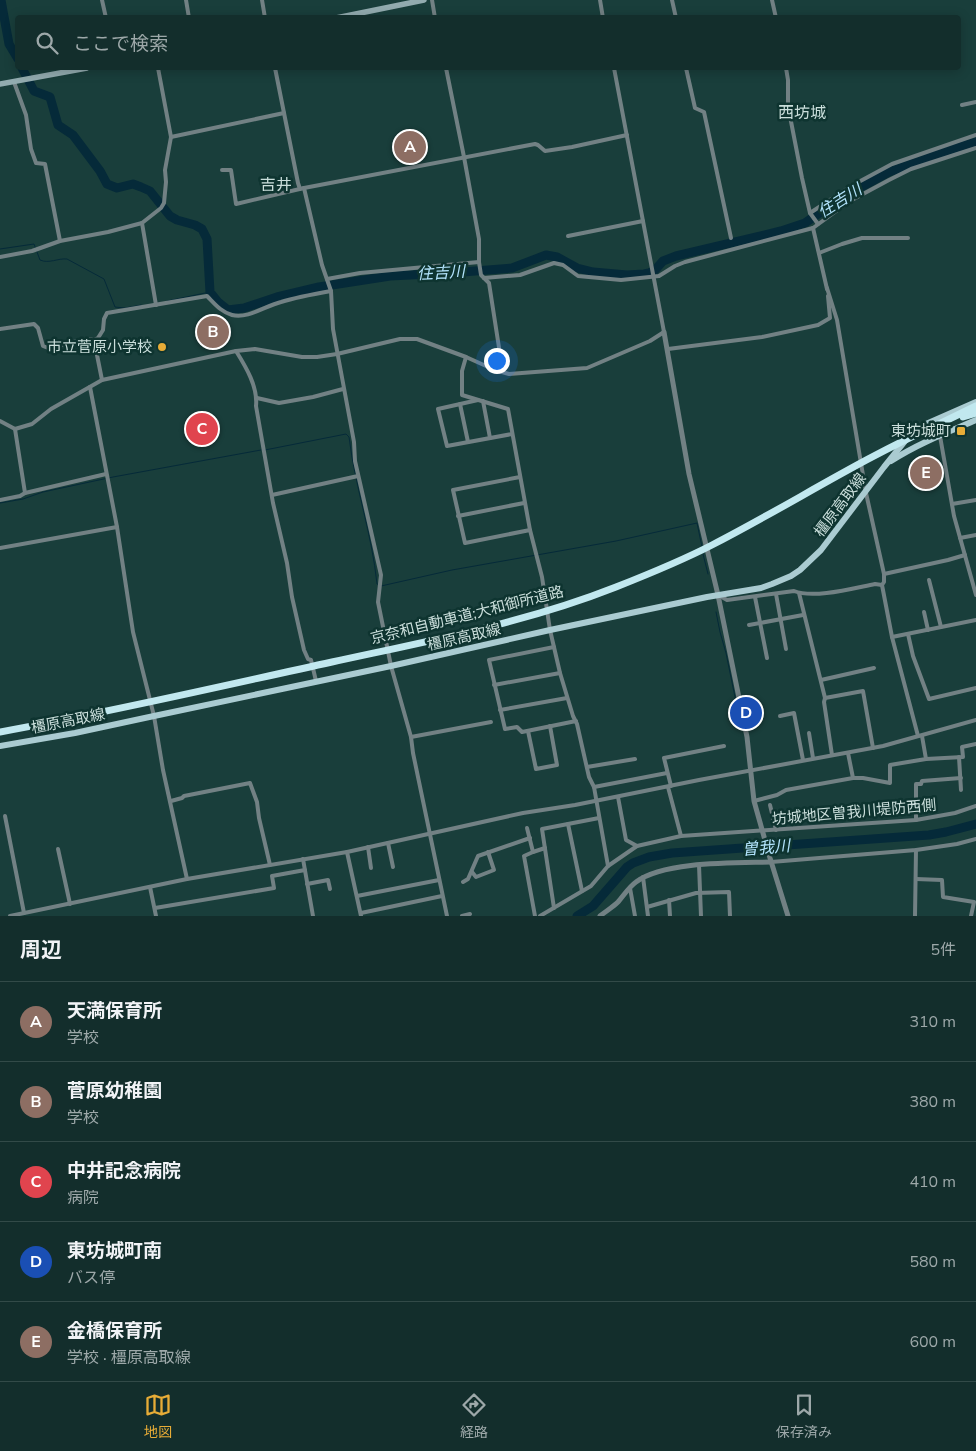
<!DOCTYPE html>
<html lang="ja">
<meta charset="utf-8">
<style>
body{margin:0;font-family:"Nunito Sans","Noto Sans JP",sans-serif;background:#1c3634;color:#f1f3f6}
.you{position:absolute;left:496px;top:360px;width:18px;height:18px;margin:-12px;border:4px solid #fff;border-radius:50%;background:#1a73e8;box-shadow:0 0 0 8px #1a73e833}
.badge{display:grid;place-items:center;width:32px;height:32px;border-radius:50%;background:#e7ac37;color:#fff;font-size:16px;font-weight:700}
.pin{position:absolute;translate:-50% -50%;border:2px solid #fff;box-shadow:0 1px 5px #0006}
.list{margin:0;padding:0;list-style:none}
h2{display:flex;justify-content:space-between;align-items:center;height:65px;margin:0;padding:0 20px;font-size:21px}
h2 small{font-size:16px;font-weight:400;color:#9da8a9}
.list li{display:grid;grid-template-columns:32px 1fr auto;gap:15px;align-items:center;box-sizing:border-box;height:80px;padding:0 20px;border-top:1px solid #324a48}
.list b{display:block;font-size:19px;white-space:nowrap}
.list p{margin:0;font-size:16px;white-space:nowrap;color:#9da8a9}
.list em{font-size:16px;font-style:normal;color:#9da8a9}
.icon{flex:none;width:28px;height:28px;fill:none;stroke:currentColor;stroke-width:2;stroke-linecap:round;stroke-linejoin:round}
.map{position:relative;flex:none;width:976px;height:916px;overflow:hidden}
.search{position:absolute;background:#132e2c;box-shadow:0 2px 12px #0003;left:15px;right:15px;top:15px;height:55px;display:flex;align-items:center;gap:12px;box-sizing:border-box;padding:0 18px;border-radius:5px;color:#9da8a9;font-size:19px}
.sheet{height:465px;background:#132e2c}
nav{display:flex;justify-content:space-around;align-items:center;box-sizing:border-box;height:70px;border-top:1px solid #324a48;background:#132e2c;font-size:14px;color:#9da8a9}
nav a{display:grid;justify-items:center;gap:2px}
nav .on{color:#e7ac37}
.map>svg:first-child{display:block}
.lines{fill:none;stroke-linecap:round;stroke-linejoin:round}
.stream{stroke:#052a39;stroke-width:1}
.river{stroke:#052a39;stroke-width:9}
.minor{stroke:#728184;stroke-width:4}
.tertiary{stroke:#728184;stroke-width:5}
.secondary{stroke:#92abaf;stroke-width:5.5}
.primary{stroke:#aacbd1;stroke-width:6}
.motorway{stroke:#c1e8ef;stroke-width:7}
.motorway-bridge{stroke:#c1e8ef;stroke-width:7}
.poi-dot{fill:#e7ac37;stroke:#0e3430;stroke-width:2}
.labels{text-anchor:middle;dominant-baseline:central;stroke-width:5;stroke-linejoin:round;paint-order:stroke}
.poi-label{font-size:15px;fill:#cadedb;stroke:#0e3430;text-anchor:end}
.street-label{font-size:15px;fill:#cadedb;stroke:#0e3430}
.neighbourhood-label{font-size:16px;fill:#cadedb;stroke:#0e3430}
.water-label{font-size:16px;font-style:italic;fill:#b2e3fc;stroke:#0e3430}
</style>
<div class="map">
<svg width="976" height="916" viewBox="0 0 976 916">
<rect width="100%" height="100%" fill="#193e3b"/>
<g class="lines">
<g class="stream">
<path d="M0 249 34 244 40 260C49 264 58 258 67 259L104 279 115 307 125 308 141 305"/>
<polyline points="167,301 210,292"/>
<path d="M265 450 346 434 349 437C355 487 372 534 377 584L381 586 452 570 616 541 697 523 702 547"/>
<polyline points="0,503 23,499 43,492 113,477 261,450"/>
<polyline points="703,554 708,574"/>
<polyline points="716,612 720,632 726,653 736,702"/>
<polyline points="775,838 778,845"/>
</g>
<g class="river">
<polyline points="1,0 9,44 18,59"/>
<polyline points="22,68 34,91 50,97 58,125 73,135 100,171 107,184 117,188 133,184 141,187 150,191 170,216 177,220 195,225 202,229 207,239 210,292 218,302 228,310 244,308 277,297 319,287 390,276 450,273 512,268 546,255 557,257 577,268 593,272 627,275 644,274 649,273 655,270 663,261 676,256 781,231 805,223 841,198 889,172 952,149 976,142"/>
<polyline points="577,916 593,906 627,867 633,863 649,857 672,853 929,835 946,832 976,824"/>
</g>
<g class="minor">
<polyline points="102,0 106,18"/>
<polyline points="186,0 189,18"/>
<polyline points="262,0 265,18"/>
<polyline points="432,0 435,18"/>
<polyline points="600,0 603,18"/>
<polyline points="672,0 676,18"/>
<polyline points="772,0 776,18"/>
<polyline points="275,68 298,183 300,189"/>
<polyline points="446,68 464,157 479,239 479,262 481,275 489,283 500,354 495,370"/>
<polyline points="686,68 695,108 704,112 731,238"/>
<polyline points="786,68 788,80 788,106 802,178 810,213 818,224"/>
<polyline points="14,82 26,115 31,149 36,163 45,164 60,241"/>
<polyline points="962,105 976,102"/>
<polyline points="171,137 284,113"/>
<polyline points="222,170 231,170 236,204 304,188 535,144 538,145 545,151 572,147 627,135"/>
<polyline points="304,188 322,265 331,291 333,329 354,442 355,461 381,575 378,602 391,666 411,737 413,753 447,916"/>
<polyline points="810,213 853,185 892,164 976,135"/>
<polyline points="142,223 156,305"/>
<polyline points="813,228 827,289"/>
<polyline points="568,236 643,221"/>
<polyline points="819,253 842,244 862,238 908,238"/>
<polyline points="0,257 32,251 60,241 108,232 142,223 161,208 164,203 166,182 165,170 171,137 158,68"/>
<polyline points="484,278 520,275 554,263 563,265 578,276 621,280 659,276 675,266 685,262 813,228 850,201 889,180 911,169 976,148"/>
<polyline points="327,279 360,273 479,262"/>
<polyline points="827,288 837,320 866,493 884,574 884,582 882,585 892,637 918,736"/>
<path d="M0 329 34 324 38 328 43 346 48 348 86 339 94 340 98 338 103 330 104 319 107 313 207 296C215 304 221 312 232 315 248 319 265 306 281 302 297 297 314 294 331 291"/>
<polyline points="94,340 102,380"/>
<polyline points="668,349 762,337 818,325 830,318 828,296"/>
<path d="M236 351C246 367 258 387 256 406L273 503 287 563 292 597 304 650 308 659 311 660 316 681"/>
<polyline points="466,357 462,371 462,395 508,409 530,530 542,577 550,630 560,673 573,716 577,724 589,777 594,787 608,866"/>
<polyline points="90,387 117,527 133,632 154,716 163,770 187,879"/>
<polyline points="257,398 279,403 313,397 343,389"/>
<polyline points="478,400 438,409 447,446 512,434"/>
<polyline points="483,401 490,438"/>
<polyline points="460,404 468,442"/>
<polyline points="0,421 15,429 32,424 51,409 102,380 236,351 255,349 302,357 317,357 337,354 400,339 417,339 466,357 495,370 509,374 587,368 650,341 664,332 614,68"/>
<polyline points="15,429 25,493"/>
<polyline points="940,436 954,516 976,595"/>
<polyline points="520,477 453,490 465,543 530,530"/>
<polyline points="272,495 358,476"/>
<polyline points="0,500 20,496 25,493 106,474"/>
<polyline points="952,504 976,500"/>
<polyline points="458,516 524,503"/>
<polyline points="960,538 976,535"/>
<polyline points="0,548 117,527"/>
<polyline points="884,574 948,560 965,555"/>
<polyline points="929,580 941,627"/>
<polyline points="799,593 825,698 824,702 832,755"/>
<polyline points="776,594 786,649"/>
<path d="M720 596 727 600 794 591C814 599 854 588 875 584L882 585"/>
<polyline points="755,597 767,658"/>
<polyline points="924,612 928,630"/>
<polyline points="749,625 803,615"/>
<polyline points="908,634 913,656 929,699 976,688"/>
<polyline points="892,637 976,620"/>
<polyline points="554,647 489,660 505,729 517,727 522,732 576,721"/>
<polyline points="821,680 874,668"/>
<polyline points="494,685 560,673"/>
<polyline points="825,698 863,691 873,748"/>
<polyline points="500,710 567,698"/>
<polyline points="780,716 794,713 803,760"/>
<polyline points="528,731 536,769 557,765 550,726"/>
<polyline points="809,733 813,758"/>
<polyline points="411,737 491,722"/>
<polyline points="959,757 961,790"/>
<polyline points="926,759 963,757 962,747 976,744"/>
<polyline points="587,767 635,759"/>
<polyline points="853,778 863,778 890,783 890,765 926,759 922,736"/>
<polyline points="671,786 664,758 724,746"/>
<polyline points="594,787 667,773"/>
<polyline points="668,787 681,836"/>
<polyline points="618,797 626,840 637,846"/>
<polyline points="171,801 182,798 184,796 250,783 257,802 259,818 270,865"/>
<polyline points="754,801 777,795 786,790 853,778 848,753"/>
<polyline points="770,805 776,830"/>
<polyline points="5,816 24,913"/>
<polyline points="916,820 916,784 921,784 922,781 961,778"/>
<polyline points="568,824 582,891"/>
<polyline points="527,828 533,852"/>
<polyline points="388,843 393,867"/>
<polyline points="368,847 371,868"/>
<polyline points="58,849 70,904"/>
<polyline points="347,852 361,916"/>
<polyline points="303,859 313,916"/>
<polyline points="771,862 916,850 957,844 976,839"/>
<polyline points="699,865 701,916"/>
<polyline points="472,872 476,877 494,870 488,852"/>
<polyline points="643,877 648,916"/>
<polyline points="916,879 942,880 943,897 974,902 971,916"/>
<polyline points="463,882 468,879 478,856 530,838"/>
<polyline points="307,884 328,880 330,889"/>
<polyline points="150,887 156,916"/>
<polyline points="630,888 635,916"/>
<polyline points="357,896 439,880"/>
<polyline points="669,900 670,916"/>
<polyline points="647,907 696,893 729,892 730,916"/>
<polyline points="155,908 274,888 272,876 305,870"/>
<polyline points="554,908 542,829 599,818"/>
<polyline points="361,913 442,896"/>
<polyline points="10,916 187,879 347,852 523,813 575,805 699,780 883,746 976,720"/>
<polyline points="462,916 470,914"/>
<polyline points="535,916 524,856 533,852 545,848"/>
<polyline points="540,916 591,886 608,866 637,846 681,836 916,820 955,813 976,806"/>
<polyline points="915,916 916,850"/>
</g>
<g class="tertiary">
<polyline points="664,332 689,474 718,595 747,737 754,801 770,858 788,916"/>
<path d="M600 916C606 911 613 907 618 902 624 895 629 887 636 882 664 861 736 863 771 862"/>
</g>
<g class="secondary">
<polyline points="336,18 424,0"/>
<polyline points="0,84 87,68"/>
</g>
<g class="primary">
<path d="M891 461C917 444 948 432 976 420"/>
<polyline points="0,746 75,733 154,716 391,666 550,630 707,597 761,588 772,584 791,576 800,570 821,550 884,467 909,436 926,424 976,402"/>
</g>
<g class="motorway">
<polyline points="963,417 976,413"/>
<polyline points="937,425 976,406"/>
</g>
<path class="motorway-bridge" d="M0 732C111 712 222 686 332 662 428 641 525 623 616 587 649 574 681 561 712 545 788 506 859 460 937 425"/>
</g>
<g class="poi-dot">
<circle cx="162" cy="347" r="5"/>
<rect x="956" y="426" width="10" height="10" rx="2.5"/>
</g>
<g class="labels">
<g class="poi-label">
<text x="152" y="347">市立菅原小学校</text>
<text x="951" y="431">東坊城町</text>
</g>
<g class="street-label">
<text transform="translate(840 505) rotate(-53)">橿原高取線</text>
<text transform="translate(467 615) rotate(-14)">京奈和自動車道;大和御所道路</text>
<text transform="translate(464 637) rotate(-13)">橿原高取線</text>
<text transform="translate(68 721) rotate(-11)">橿原高取線</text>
<text transform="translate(854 812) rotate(-5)">坊城地区曽我川堤防西側</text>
</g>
<g class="neighbourhood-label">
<text x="802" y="113">西坊城</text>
<text x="276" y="185">吉井</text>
</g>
<g class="water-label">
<text transform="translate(840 201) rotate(-32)">住吉川</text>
<text transform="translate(441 273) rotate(-3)">住吉川</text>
<text transform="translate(766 848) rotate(-5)">曽我川</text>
</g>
</g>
</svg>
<div class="you"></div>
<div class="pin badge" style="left:410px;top:147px;background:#8d6e63">A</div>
<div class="pin badge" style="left:213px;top:332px;background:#8d6e63">B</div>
<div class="pin badge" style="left:202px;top:429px;background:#e0444e">C</div>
<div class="pin badge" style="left:746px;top:713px;background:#1a4fb4">D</div>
<div class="pin badge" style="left:926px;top:473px;background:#8d6e63">E</div>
<div class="search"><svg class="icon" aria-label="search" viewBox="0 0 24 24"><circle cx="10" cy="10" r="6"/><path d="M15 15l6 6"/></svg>ここで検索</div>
</div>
<section class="sheet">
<h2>周辺<small>5件</small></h2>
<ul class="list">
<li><span class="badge" style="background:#8d6e63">A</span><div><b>天満保育所</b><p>学校</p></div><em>310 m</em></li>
<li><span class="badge" style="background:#8d6e63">B</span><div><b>菅原幼稚園</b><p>学校</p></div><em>380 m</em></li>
<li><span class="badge" style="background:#e0444e">C</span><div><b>中井記念病院</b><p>病院</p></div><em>410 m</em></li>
<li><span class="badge" style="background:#1a4fb4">D</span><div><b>東坊城町南</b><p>バス停</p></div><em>580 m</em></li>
<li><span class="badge" style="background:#8d6e63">E</span><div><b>金橋保育所</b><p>学校 · 橿原高取線</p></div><em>600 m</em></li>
</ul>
</section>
<nav>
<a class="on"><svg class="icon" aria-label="map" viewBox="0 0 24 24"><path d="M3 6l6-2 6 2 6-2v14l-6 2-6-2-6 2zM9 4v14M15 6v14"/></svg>地図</a>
<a><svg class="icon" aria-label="directions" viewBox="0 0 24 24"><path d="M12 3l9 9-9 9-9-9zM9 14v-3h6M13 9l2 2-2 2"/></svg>経路</a>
<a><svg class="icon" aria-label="saved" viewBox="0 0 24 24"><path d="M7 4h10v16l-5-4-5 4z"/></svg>保存済み</a>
</nav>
